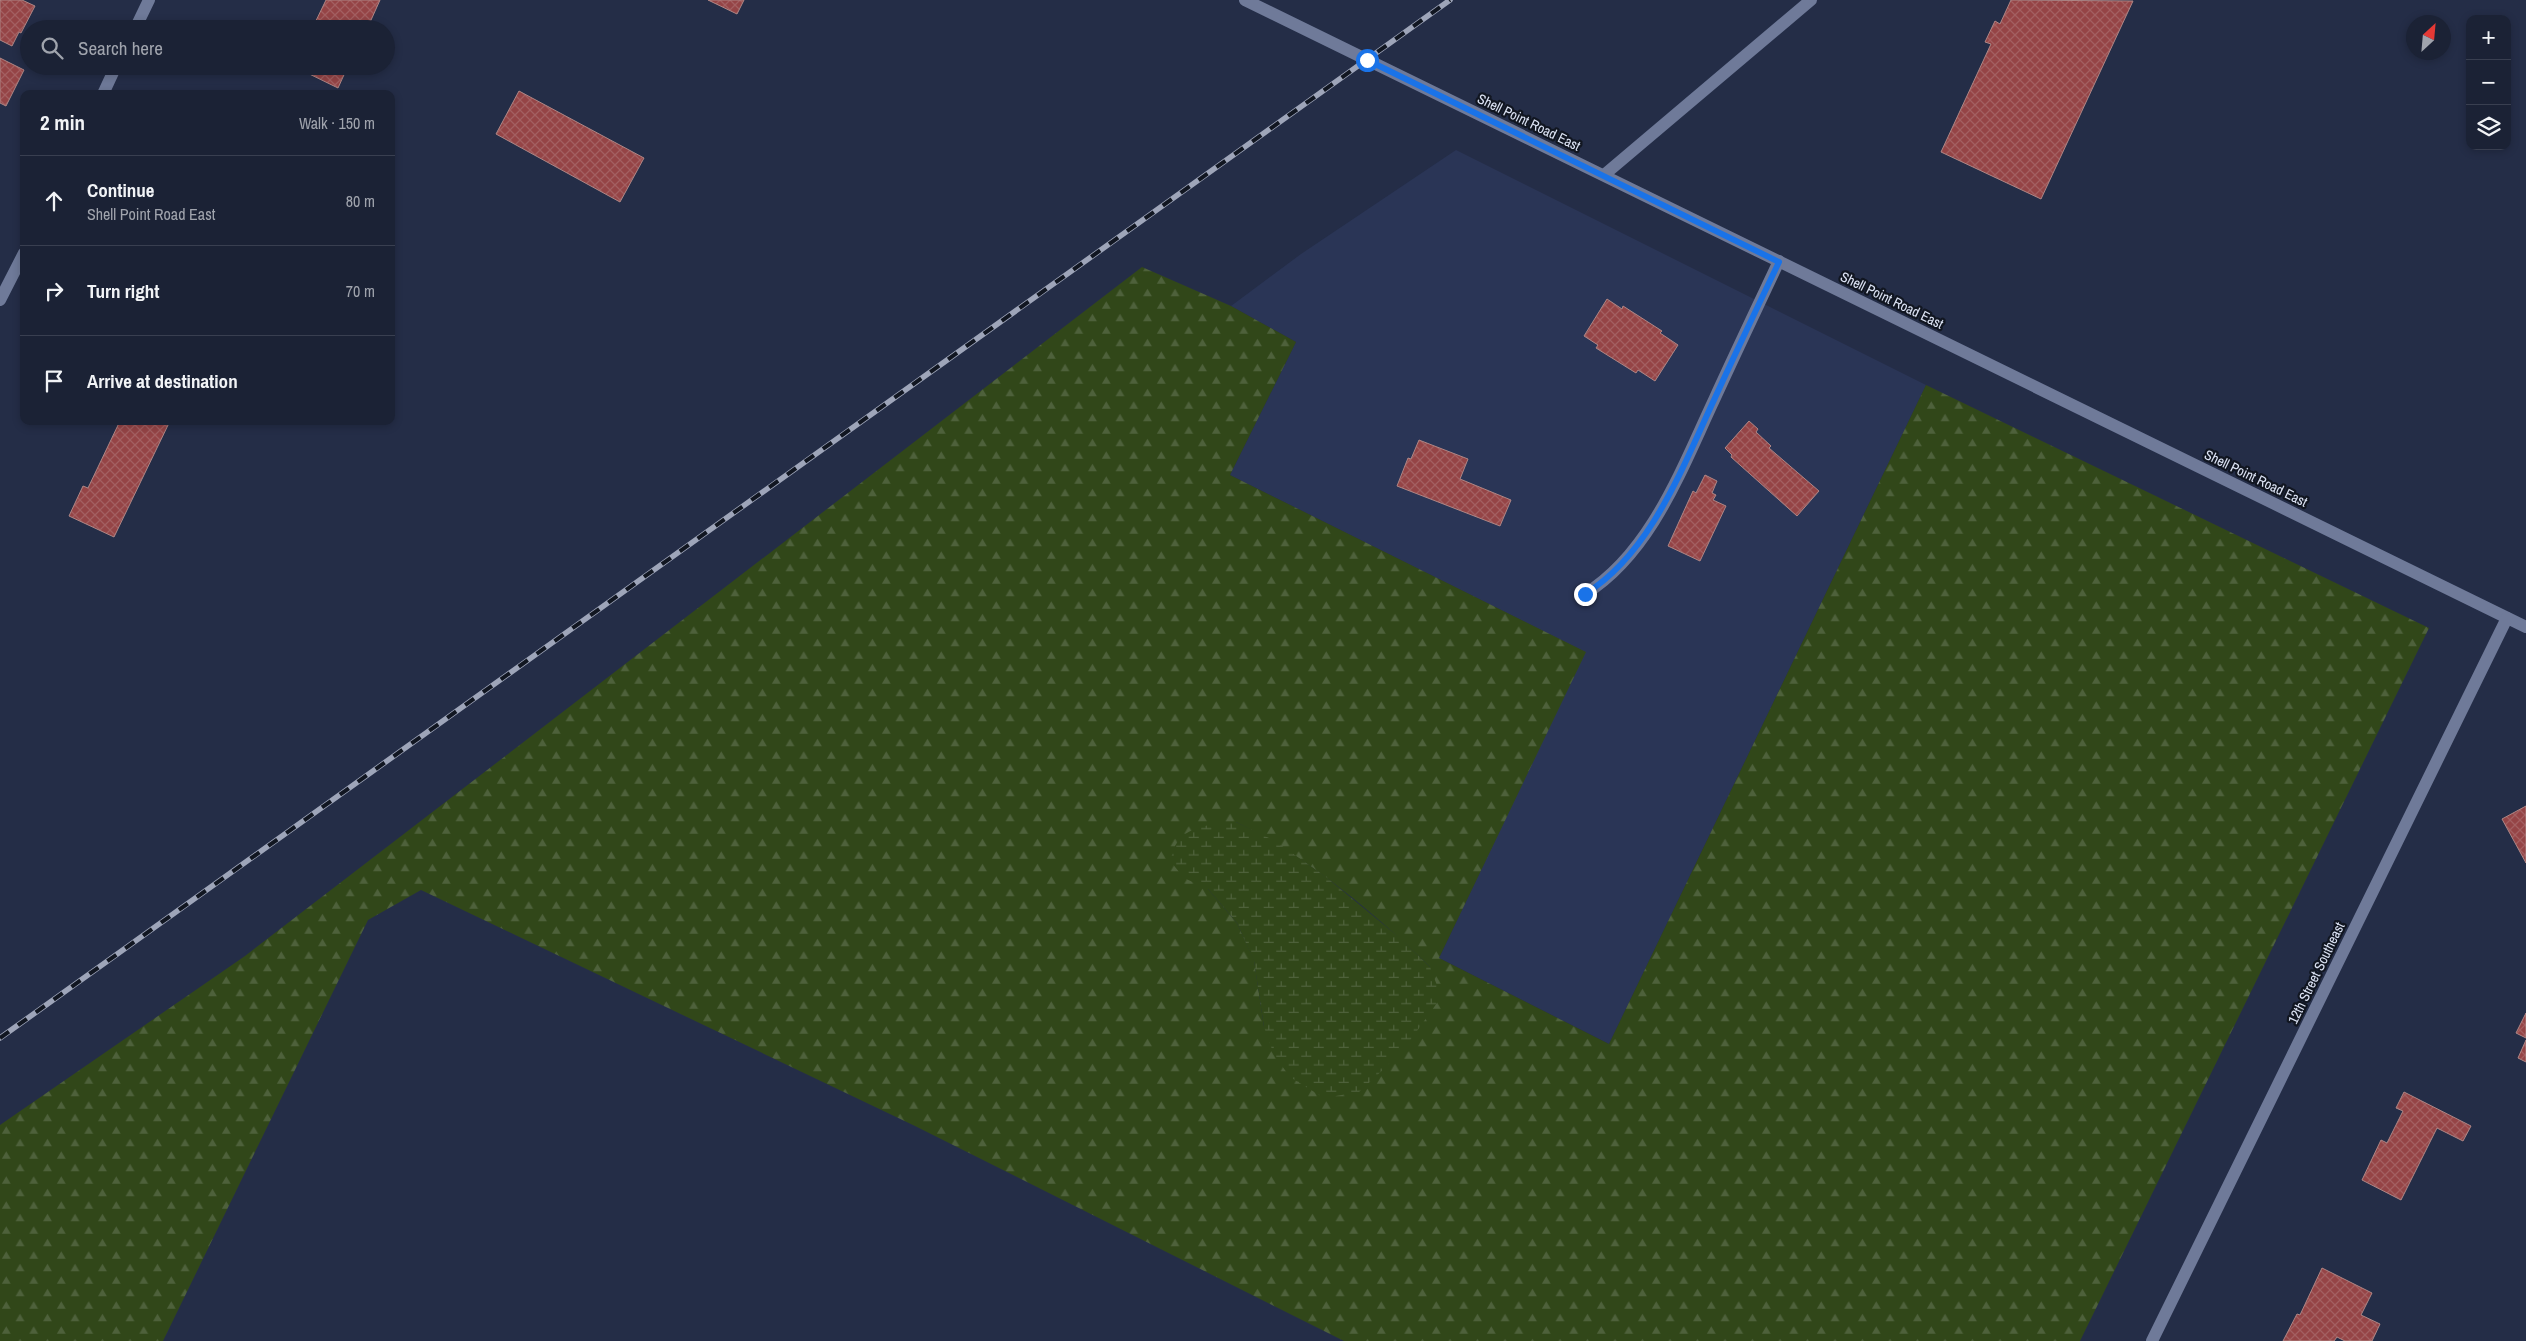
<!DOCTYPE html>
<meta charset="utf-8">
<style>
body{margin:0;font-family:"Archivo Narrow",sans-serif;background:#282f41;color:#f1f3f6}
.controls{position:absolute;right:15px;top:15px;display:grid;overflow:hidden;border-radius:10px;box-shadow:0 2px 8px #0003}
.controls button{width:45px;height:45px;display:grid;place-items:center;padding:0;border:0;border-bottom:1px solid #393f50;background:#1b2235;color:#f1f3f6;font:25px sans-serif}
.compass{position:absolute;left:2406px;top:15px;width:45px;height:45px;border-radius:50%;background:#1b2235;box-shadow:0 2px 8px #0003;rotate:26deg}
.stop{position:absolute;width:15px;height:15px;margin:-11px;border:4px solid #1a73e8;border-radius:50%;background:#fff}
.stop.end{background:#1a73e8;border-color:#fff;box-shadow:0 1px 5px #0008}
.list{margin:0;padding:0;list-style:none}
h2{display:flex;justify-content:space-between;align-items:center;height:65px;margin:0;padding:0 20px;font-size:21px}
h2 small{font-size:16px;font-weight:400;color:#a0a4ad}
.list li{display:grid;grid-template-columns:32px 1fr auto;gap:15px;align-items:center;box-sizing:border-box;height:90px;padding:0 20px;border-top:1px solid #393f50}
.list b{display:block;font-size:19px;white-space:nowrap}
.list p{margin:0;font-size:16px;white-space:nowrap;color:#a0a4ad}
.list em{font-size:16px;font-style:normal;color:#a0a4ad}
.icon{flex:none;width:28px;height:28px;fill:none;stroke:currentColor;stroke-width:2;stroke-linecap:round;stroke-linejoin:round}
.map{position:relative;flex:none;width:2526px;height:1341px;overflow:hidden}
.search{position:absolute;background:#1b2235;box-shadow:0 2px 8px #0003;left:20px;top:20px;width:375px;height:55px;display:flex;align-items:center;gap:12px;box-sizing:border-box;padding:0 18px;border-radius:28px;color:#a0a4ad;font-size:19px}
.panel{position:absolute;background:#1b2235;box-shadow:0 2px 8px #0003;left:20px;top:90px;width:375px;height:335px;border-radius:10px}
.map>svg:first-child{display:block}
.built{fill:#2a3556}
.forest{fill:url(#forest-firs);fill-rule:evenodd}
.wetland{fill:url(#wetland-marsh)}
.building{fill:url(#building-cross-hatch);stroke:#ae8685}
.lines{fill:none;stroke-linecap:round;stroke-linejoin:round}
.minor{stroke:#6f7a99;stroke-width:12}
.rail-casing{stroke:#9ea5b9;stroke-width:5.5}
.rail{stroke:#111621;stroke-width:4;stroke-dasharray:11;stroke-linecap:butt}
.route{stroke:#1a73e8;stroke-width:6}
.labels{text-anchor:middle;dominant-baseline:central;stroke-width:4.5;stroke-linejoin:round;paint-order:stroke}
.street-label{font-size:14px;fill:#dde4f5;stroke:#111621}
</style>
<div class="map">
<svg width="2526" height="1341" viewBox="0 0 2526 1341">
<defs>
<pattern id="forest-firs" width="22" height="20" patternUnits="userSpaceOnUse" patternTransform="scale(1.25)"><rect width="22" height="20" fill="#314719"/><path d="M5 1l3.5 6h-7zM16 11l3.5 6h-7z" fill="#4e613b"/></pattern>
<pattern id="wetland-marsh" width="20" height="14" patternUnits="userSpaceOnUse" patternTransform="scale(1.25)"><rect width="20" height="14" fill="#314719"/><path d="M1 5h8M5 5V1M11 12h8M15 12V8" fill="none" stroke="#4e613b"/></pattern>
<pattern id="building-cross-hatch" width="8" height="8" patternUnits="userSpaceOnUse" patternTransform="scale(1.25)"><rect width="8" height="8" fill="#954446"/><path d="M0 0l8 8M0 8l8-8" fill="none" stroke="#a35f61"/></pattern>
</defs>
<rect width="100%" height="100%" fill="#242d47"/>
<polygon class="built" points="1456,150 1926,385 1609,1044 1439,958 1585,652 1230,475 1296,342 1231,306 1301,254"/>
<path class="forest" d="M1142 267 1231 306 1296 342 1230 475 1586 652 1439 958 1609 1044 1926 385 2429 628 2080 1341H1344L915 1126 421 890 368 920 163 1341H0V1125L245 956ZM1236 822C1309 858 1372 911 1430 967L1264 1027 1254 960 1237 923 1208 889Z"/>
<path class="wetland" d="M1236 822 1275 841 1326 877 1400 938 1430 967 1438 988 1437 1003 1412 1038 1386 1067 1359 1092 1324 1098 1290 1077 1274 1055 1264 1027 1254 961 1237 923 1208 889 1184 878 1171 862C1174 826 1206 825 1236 822Z"/>
<g class="building">
<polygon points="0,0 22,0 35,6 21,33 19,32 12,46 0,40"/>
<polygon points="326,0 380,0 367,29 312,29"/>
<polygon points="708,0 744,0 737,14"/>
<polygon points="2011,0 2133,1 2041,199 1941,152 1991,44 1985,42 1995,21 2000,24"/>
<polygon points="0,58 24,70 6,106 0,103"/>
<polygon points="293,66 348,66 338,88"/>
<polygon points="519,91 644,158 620,202 496,134"/>
<polygon points="1607,299 1622,309 1623,306 1662,331 1660,333 1678,345 1655,381 1638,370 1636,373 1596,348 1598,345 1584,336"/>
<polygon points="120,421 170,421 114,537 69,516 83,486 88,488"/>
<polygon points="1749,421 1758,429 1756,432 1771,446 1769,448 1819,491 1797,516 1731,457 1732,455 1725,448"/>
<polygon points="1419,440 1468,459 1460,479 1511,500 1500,526 1397,486 1408,458 1411,459"/>
<polygon points="1705,475 1717,481 1712,493 1716,495 1713,500 1726,506 1700,561 1668,546 1693,491 1696,493"/>
<polygon points="2526,806 2526,863 2502,819"/>
<polygon points="2526,1013 2526,1038 2516,1033"/>
<polygon points="2526,1040 2526,1062 2518,1058"/>
<polygon points="2404,1092 2471,1126 2463,1141 2437,1128 2401,1200 2362,1180 2381,1140 2387,1143 2403,1111 2396,1108"/>
<polygon points="2322,1268 2372,1293 2361,1315 2380,1324 2372,1341 2345,1341 2337,1337 2334,1341 2283,1341 2297,1314 2300,1315"/>
</g>
<g class="lines">
<g class="minor">
<polyline points="1245,0 2526,627"/>
<polyline points="135,29 149,0"/>
<polyline points="103,94 116,66"/>
<polyline points="1604,175 1811,0"/>
<polyline points="0,300 24,253"/>
<path d="M1585 594C1651 553 1682 468 1714 400 1735 354 1757 308 1779 261"/>
<polyline points="2152,1341 2507,618"/>
</g>
<defs>
<polyline id="rail" points="0,1038 1450,0"/>
</defs>
<use href="#rail" class="rail-casing"/>
<use href="#rail" class="rail"/>
</g>
<g class="lines">
<path class="route" d="M1367 60 1779 262C1757 308 1735 354 1714 400 1682 468 1651 553 1585 594"/>
</g>
<g class="labels">
<g class="street-label">
<text transform="translate(1529 122) rotate(26)">Shell Point Road East</text>
<text transform="translate(1892 300) rotate(26)">Shell Point Road East</text>
<text transform="translate(2256 478) rotate(26)">Shell Point Road East</text>
<text transform="translate(2316 973) rotate(-64)">12th Street Southeast</text>
</g>
</g>
</svg>
<div class="controls">
<button>+</button>
<button>−</button>
<button><svg class="icon" aria-label="layers" viewBox="0 0 24 24"><path d="M12 4l9 5-9 5-9-5zM3 14l9 5 9-5"/></svg></button>
</div>
<svg class="compass" viewBox="-18 -18 36 36"><path d="M0-13l5 13h-10z" fill="#e53935"/><path d="M0 13l5-13h-10z" fill="#a0a4ad"/></svg>
<div class="stop" style="left:1367px;top:60px"></div>
<div class="stop end" style="left:1585px;top:594px"></div>
<div class="search"><svg class="icon" aria-label="search" viewBox="0 0 24 24"><circle cx="10" cy="10" r="6"/><path d="M15 15l6 6"/></svg>Search here</div>
<section class="panel">
<h2>2 min<small>Walk · 150 m</small></h2>
<ul class="list">
<li><svg class="icon" aria-label="ahead" viewBox="0 0 24 24"><path d="M12 20V5M6 11l6-6 6 6"/></svg><div><b>Continue</b><p>Shell Point Road East</p></div><em>80 m</em></li>
<li><svg class="icon" aria-label="right" viewBox="0 0 24 24"><path d="M7 20v-9h11M14 6l5 5-5 5"/></svg><div><b>Turn right</b></div><em>70 m</em></li>
<li><svg class="icon" aria-label="arrive" viewBox="0 0 24 24"><path d="M6 21V4h12l-3 4 3 4H6"/></svg><div><b>Arrive at destination</b></div></li>
</ul>
</section>
</div>
